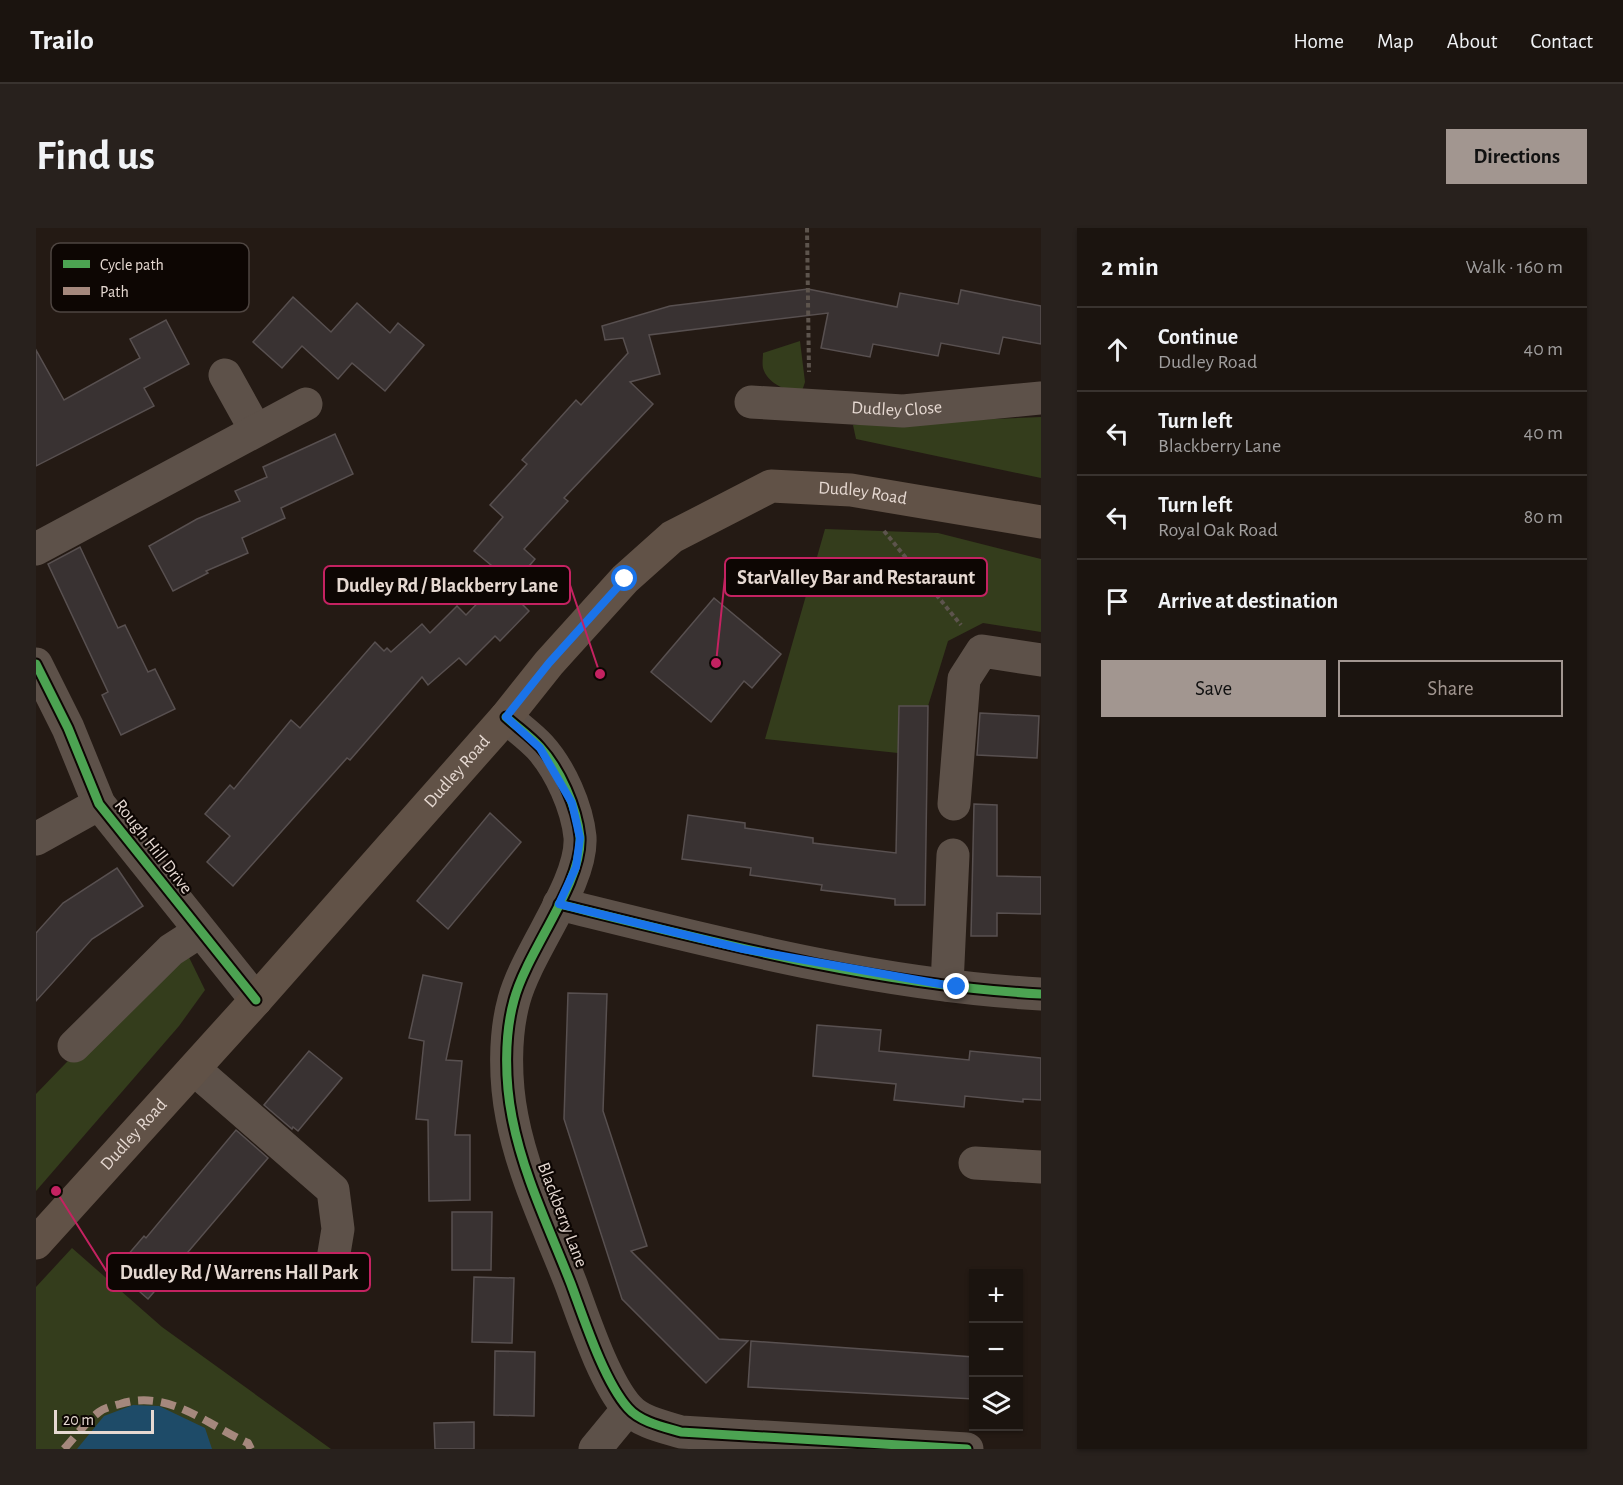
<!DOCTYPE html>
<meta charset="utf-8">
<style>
body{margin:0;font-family:"Alegreya Sans",sans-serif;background:#28211d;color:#f1f3f6}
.controls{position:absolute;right:18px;bottom:18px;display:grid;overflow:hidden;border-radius:0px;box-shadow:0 2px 4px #0004}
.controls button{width:54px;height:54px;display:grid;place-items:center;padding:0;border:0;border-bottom:2px solid #39332f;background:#1b140f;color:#f1f3f6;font:30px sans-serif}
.scale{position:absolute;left:18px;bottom:15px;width:100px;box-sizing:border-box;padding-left:6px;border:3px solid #e6d9d2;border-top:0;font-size:16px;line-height:21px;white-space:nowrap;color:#e6d9d2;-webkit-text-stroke:4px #0d0603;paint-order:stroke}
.stop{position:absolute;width:18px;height:18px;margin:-14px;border:4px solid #1a73e8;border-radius:50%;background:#fff}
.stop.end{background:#1a73e8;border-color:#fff;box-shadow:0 2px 6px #0008}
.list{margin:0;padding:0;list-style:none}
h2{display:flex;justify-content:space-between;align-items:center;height:78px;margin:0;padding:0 24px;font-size:26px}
h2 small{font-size:20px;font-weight:400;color:#a09e9e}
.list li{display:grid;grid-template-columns:39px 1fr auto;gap:18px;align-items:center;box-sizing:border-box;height:84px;padding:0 24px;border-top:2px solid #39332f}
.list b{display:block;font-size:22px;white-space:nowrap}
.list p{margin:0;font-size:20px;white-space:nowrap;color:#a09e9e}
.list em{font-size:20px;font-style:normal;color:#a09e9e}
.actions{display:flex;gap:12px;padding:18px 24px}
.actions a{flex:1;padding:14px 0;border:2px solid #a29690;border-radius:0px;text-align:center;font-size:21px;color:#a29690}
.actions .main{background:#a29690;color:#111}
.icon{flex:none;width:33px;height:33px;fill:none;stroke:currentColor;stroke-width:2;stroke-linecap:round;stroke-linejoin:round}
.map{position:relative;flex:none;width:1005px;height:1221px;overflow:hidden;border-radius:0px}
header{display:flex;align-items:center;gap:36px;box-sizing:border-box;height:84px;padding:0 30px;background:#1b140f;border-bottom:2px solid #39332f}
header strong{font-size:28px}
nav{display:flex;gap:33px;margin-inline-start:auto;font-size:21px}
.intro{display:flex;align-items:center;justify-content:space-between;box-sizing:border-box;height:144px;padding:0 36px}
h1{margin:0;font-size:42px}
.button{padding:15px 27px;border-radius:0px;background:#a29690;color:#111;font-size:21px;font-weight:700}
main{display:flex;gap:36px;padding:0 36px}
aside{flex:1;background:#1b140f;border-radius:0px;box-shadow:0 2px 4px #0004}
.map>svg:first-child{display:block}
.green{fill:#343d1c}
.water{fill:#1e4b68}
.building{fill:#393232;stroke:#585050;stroke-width:1.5}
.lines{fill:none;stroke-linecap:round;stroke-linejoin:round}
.path{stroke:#5d544d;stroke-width:4;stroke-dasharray:4.5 3;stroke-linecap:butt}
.minor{stroke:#5d5149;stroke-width:33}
.major{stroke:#615247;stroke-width:33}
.quiet{stroke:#a5887d;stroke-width:8;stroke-dasharray:15 8;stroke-linecap:butt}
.cycleway-casing{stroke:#0d0603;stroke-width:13}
.cycleway{stroke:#4ca352;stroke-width:9}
.route{stroke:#1a73e8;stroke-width:8}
.labels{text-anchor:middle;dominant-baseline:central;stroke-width:4.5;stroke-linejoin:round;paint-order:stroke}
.street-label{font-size:18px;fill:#e6d9d2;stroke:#0d0603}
.key{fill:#0d0603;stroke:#4e4541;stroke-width:1.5}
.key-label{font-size:16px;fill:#e6d9d2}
.leader{fill:none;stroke:#c42261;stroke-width:2}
.callout-dot{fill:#c42261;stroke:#0d0603;stroke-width:2}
.callout{fill:#0d0603;stroke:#c42261;stroke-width:2}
.callout-label{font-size:20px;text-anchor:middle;font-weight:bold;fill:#e6d9d2}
</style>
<header>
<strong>Trailo</strong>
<nav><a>Home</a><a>Map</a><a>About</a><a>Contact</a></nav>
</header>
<div class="intro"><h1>Find us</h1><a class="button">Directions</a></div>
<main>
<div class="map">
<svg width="1005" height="1221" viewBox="0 0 1005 1221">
<rect width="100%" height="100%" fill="#241a14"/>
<g class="green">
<path d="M764 113 769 154 766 163C752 165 731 155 727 140 726 136 727 129 727 125Z"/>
<polygon points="1005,189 1005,250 820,211 817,197"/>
<polygon points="789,301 902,305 1005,331 1005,404 947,395 912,413 892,478 863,478 862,525 729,511"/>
<polygon points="146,715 169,762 143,798 0,963 0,866"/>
<polygon points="36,1020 126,1099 295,1221 0,1221 0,1059"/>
</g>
<polygon class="water" points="97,1177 123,1178 169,1200 176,1221 41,1221 68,1188"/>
<g class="building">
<polygon points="772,61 861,79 864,65 922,76 925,62 1005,78 1005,116 967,109 963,126 905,115 902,128 837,116 834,129 785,120 792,85 613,107 624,146 594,154 617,176 528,270 532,273 488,321 499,331 478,356 438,323 467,289 454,277 491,236 486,232 540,172 545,177 592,125 587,110 569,112 566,98 634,78"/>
<polygon points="257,69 295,104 321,75 354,105 362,95 388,117 349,163 316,135 302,151 266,118 246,140 217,114"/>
<polygon points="130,92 153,136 108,160 118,178 0,238 0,122 28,172 104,130 94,111"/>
<polygon points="299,206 317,246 245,280 249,290 206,310 212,325 170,343 172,345 137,363 113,318 161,291 204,273 199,263 231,249 227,239"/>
<polygon points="44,319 82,400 89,397 112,444 119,441 139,481 85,507 66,467 72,464 12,336"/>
<polygon points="463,353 493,383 464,413 459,408 430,437 423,430 392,457 386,449 314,532 311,530 197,658 171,634 194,608 169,586 194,557 198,561 255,492 264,500 339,414 348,423 351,420 355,424 386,396 394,405 421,378 430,387"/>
<polygon points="678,370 745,426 716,460 708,453 675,494 615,444"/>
<polygon points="863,478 892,478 889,677 859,677 859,671 785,662 786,657 714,647 715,640 646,631 652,587 709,595 709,600 777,610 777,615 860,625"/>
<polygon points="944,485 1003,488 1001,530 941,527"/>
<polygon points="938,576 961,577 961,648 1005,649 1005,686 961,685 961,708 935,708"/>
<polygon points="454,585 485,614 412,701 381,673"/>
<polygon points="81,640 107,678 56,711 0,773 0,705 27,675"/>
<polygon points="387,747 426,755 410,832 426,833 419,907 434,907 434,972 393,973 392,892 380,891 388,813 373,810"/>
<polygon points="532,765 571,766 567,883 611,1018 595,1023 683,1111 712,1113 670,1155 586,1071 528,891"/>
<polygon points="781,797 845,802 843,823 933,832 934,823 1005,830 1005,872 987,871 987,874 929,868 928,879 858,872 860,856 777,848"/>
<polygon points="273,823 306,850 262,903 257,899 256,901 228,877"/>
<polygon points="200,902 232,930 112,1071 79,1042 108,1008 110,1010"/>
<polygon points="416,984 456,984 455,1042 416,1042"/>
<polygon points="438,1049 478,1050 476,1115 436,1114"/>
<polygon points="715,1113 938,1129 938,1171 712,1159"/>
<polygon points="459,1123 499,1124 498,1188 458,1187"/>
<polygon points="438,1194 438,1221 399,1221 398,1195"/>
</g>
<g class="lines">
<g class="path">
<polyline points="771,0 773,144"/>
<polyline points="848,303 925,397"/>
</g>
<g class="minor">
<polyline points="189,147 219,201"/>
<path id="s1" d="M715 174 867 183 1005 170"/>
<polyline points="0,321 270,176"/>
<polyline points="0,436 32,500 63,576 220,772"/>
<path d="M470 489C481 499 494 508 504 519 524 541 541 579 544 609 547 655 491 723 478 772 468 808 469 853 476 889 487 947 514 1002 535 1056 548 1091 568 1153 592 1180 604 1194 628 1199 645 1204L931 1221"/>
<polyline points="918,576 928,451 946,423 1005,432"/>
<polyline points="0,611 63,576"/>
<path d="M523 676C681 715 841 757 1005 766"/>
<polyline points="911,757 917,627"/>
<polyline points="38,818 135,722 163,704"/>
<polyline points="158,841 297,962 302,1001 296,1037"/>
<polyline points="939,935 1005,939"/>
<polyline points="559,1221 592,1181"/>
</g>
<path class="major" id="s2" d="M0 1015 220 772 470 489 513 435 589 351 636 309 735 258 815 262 1005 294"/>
<path class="quiet" d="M28 1221C39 1209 50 1194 63 1184 68 1180 77 1178 84 1176 133 1161 170 1196 212 1215L215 1221"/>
<defs>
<g id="cycleway">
<polyline points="0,436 32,500 63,576 220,772"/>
<path d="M470 489C481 499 494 508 504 519 524 541 541 579 544 609 547 655 491 723 478 772 468 808 469 853 476 889 487 947 514 1002 535 1056 548 1091 568 1153 592 1180 604 1194 628 1199 645 1204L931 1221"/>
<path d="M523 676C681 715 841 757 1005 766"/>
</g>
</defs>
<use href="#cycleway" class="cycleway-casing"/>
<use href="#cycleway" class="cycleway"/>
</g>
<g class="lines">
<polyline class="route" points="589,351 513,435 470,489 504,520 536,575 544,610 540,639 523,676 707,721 921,759"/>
</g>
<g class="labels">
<g class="street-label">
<text stroke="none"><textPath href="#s1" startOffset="146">Dudley Close</textPath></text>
<text stroke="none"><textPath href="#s2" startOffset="1154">Dudley Road</textPath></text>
<text stroke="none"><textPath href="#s2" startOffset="632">Dudley Road</textPath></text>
<text transform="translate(117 619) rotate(52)">Rough Hill Drive</text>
<text stroke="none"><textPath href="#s2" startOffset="146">Dudley Road</textPath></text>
<text transform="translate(526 987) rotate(69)">Blackberry Lane</text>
</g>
</g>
<rect x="15" y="15" width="198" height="69" rx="9" class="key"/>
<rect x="27" y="32" width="27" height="8" fill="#4ca352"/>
<rect x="27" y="59" width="27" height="8" fill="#a5887d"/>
<g class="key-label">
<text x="64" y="42">Cycle path</text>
<text x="64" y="69">Path</text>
</g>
<path class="leader" d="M680 435L689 349M564 446L534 357M20 963L71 1044"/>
<g class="callout-dot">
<circle cx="680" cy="435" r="6"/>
<circle cx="564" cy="446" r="6"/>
<circle cx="20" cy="963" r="6"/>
</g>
<g class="callout">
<rect x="689" y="330" width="262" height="38" rx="6"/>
<rect x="288" y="338" width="246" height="38" rx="6"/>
<rect x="71" y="1025" width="263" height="38" rx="6"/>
</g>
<g class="callout-label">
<text x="820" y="356">StarValley Bar and Restaraunt</text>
<text x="411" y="364">Dudley Rd / Blackberry Lane</text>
<text x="203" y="1051">Dudley Rd / Warrens Hall Park</text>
</g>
</svg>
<div class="controls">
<button>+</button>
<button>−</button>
<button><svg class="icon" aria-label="layers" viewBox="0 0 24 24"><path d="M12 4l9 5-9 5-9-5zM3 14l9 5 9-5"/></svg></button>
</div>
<div class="scale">20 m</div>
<div class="stop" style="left:589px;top:351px"></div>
<div class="stop end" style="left:921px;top:759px"></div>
</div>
<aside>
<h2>2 min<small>Walk · 160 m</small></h2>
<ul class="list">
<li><svg class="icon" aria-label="ahead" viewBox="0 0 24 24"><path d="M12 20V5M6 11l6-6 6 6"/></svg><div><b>Continue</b><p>Dudley Road</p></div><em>40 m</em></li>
<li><svg class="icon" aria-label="left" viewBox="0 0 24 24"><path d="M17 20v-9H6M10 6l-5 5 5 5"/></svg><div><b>Turn left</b><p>Blackberry Lane</p></div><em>40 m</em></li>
<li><svg class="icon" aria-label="left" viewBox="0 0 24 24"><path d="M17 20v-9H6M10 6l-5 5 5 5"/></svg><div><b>Turn left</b><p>Royal Oak Road</p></div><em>80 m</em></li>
<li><svg class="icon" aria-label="arrive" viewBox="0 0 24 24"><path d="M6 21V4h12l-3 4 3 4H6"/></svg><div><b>Arrive at destination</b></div></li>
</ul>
<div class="actions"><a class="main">Save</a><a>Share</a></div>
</aside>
</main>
